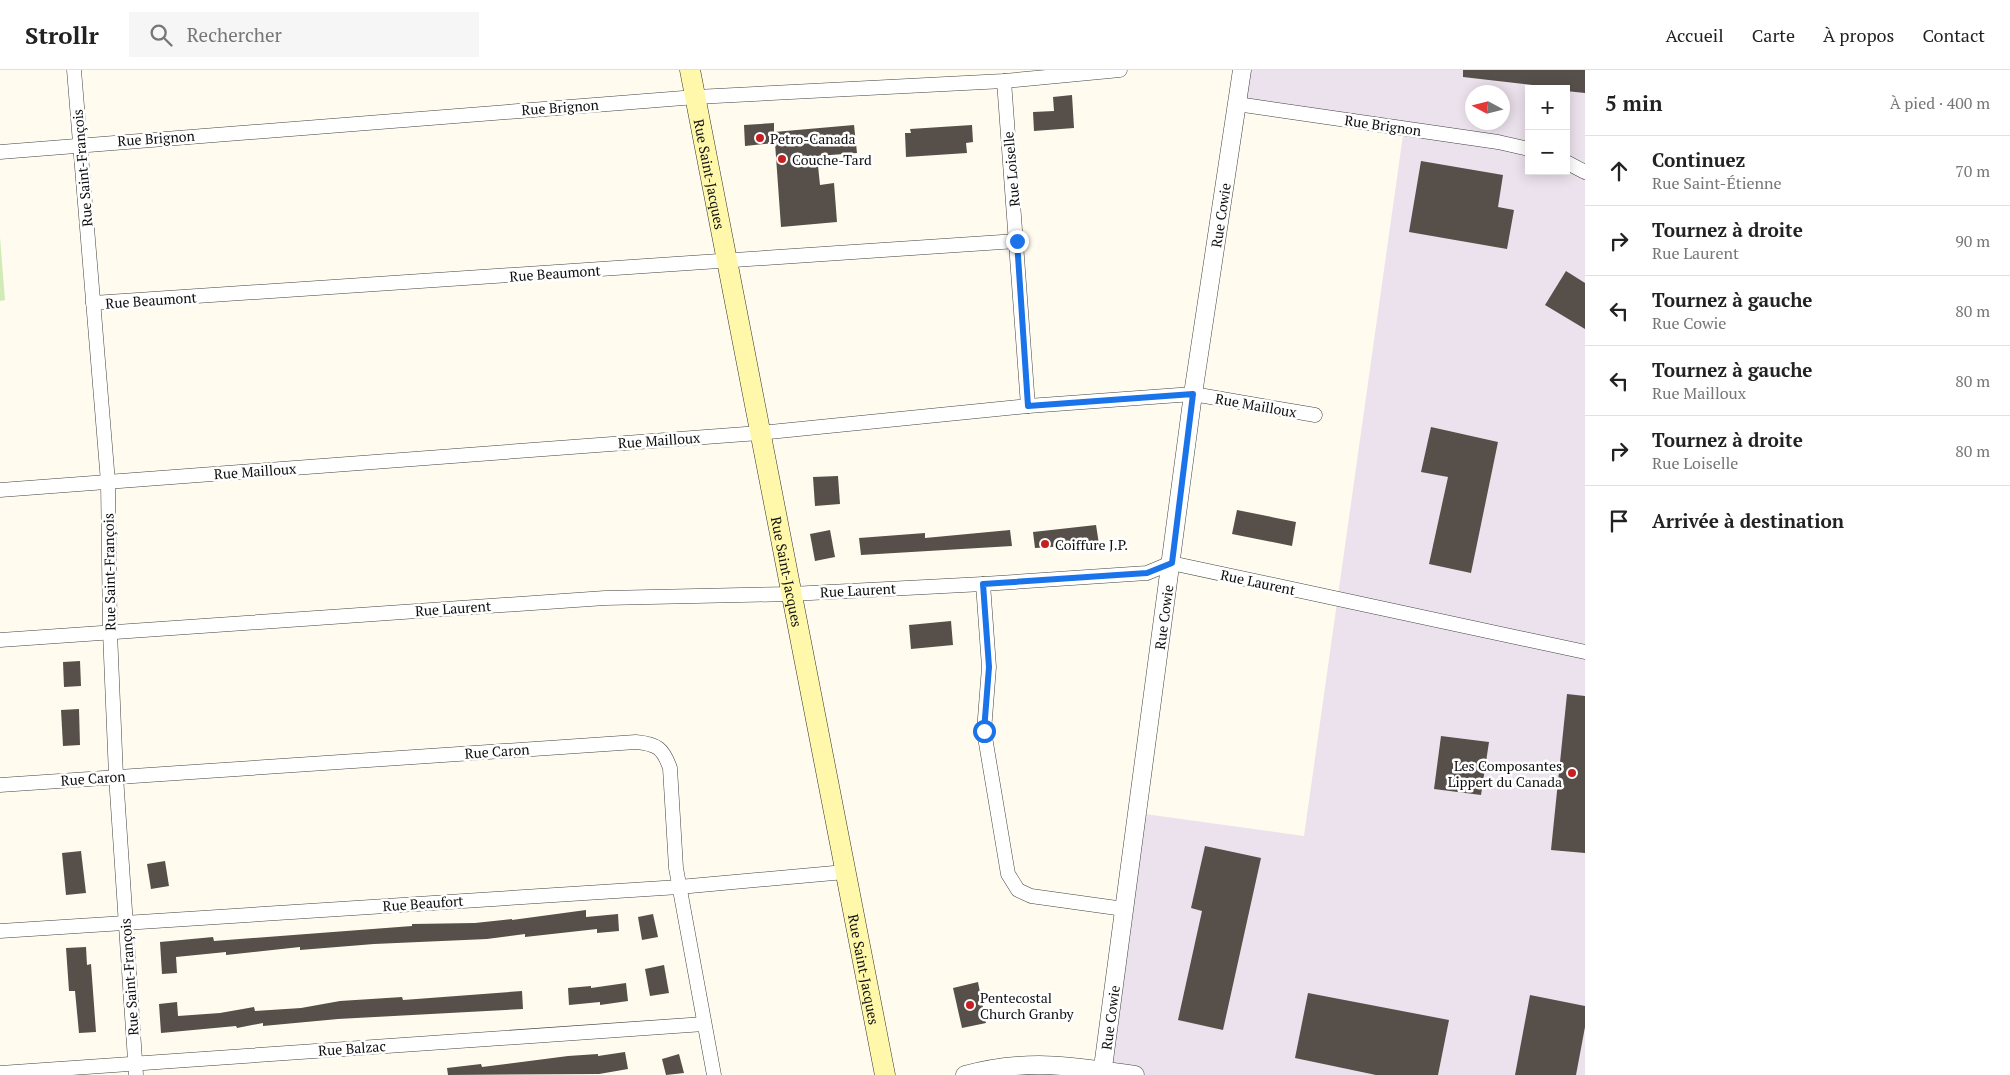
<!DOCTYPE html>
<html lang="fr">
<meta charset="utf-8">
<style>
body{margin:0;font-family:"PT Serif",serif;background:#f6f6f6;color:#222}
.controls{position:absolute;right:15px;top:15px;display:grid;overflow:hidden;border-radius:0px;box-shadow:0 2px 12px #0003}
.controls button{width:45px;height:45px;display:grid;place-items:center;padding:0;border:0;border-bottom:1px solid #e0e0e0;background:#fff;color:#222;font:25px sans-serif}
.compass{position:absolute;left:1465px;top:15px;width:45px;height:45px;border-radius:50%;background:#fff;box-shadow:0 2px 12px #0003;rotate:277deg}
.stop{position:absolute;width:15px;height:15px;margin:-11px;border:4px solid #1a73e8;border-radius:50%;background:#fff}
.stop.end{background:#1a73e8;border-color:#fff;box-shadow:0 1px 5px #0008}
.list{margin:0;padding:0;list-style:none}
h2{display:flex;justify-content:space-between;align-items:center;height:65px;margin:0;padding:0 20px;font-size:21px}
h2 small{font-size:16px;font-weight:400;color:#767676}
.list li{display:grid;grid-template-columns:32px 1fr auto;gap:15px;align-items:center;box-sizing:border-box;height:70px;padding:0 20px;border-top:1px solid #e0e0e0}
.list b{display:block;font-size:19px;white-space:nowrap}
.list p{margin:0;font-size:16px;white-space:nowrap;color:#767676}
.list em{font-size:16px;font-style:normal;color:#767676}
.icon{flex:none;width:28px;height:28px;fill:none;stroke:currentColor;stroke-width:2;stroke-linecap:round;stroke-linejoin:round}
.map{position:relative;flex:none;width:1585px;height:1005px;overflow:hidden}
header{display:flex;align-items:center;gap:30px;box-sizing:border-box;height:70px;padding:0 25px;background:#fff;border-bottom:1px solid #e0e0e0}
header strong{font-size:24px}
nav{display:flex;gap:28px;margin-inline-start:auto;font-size:18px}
.search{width:350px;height:45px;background:#f6f6f6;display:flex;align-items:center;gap:12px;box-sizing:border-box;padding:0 18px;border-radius:0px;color:#767676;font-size:19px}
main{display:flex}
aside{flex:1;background:#fff}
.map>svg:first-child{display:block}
.industrial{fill:#ece2ed;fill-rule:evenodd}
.green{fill:#d0ebb6}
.building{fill:#574f4a}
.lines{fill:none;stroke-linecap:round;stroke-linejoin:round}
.minor-casing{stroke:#414141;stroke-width:15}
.tertiary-casing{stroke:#414141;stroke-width:19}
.secondary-casing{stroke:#303030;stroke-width:21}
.minor{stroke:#fff;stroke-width:14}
.tertiary{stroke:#fff;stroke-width:18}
.secondary{stroke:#fff8aa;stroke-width:20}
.route{stroke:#1a73e8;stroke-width:6}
.poi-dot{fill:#c51f21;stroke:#fff;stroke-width:2}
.labels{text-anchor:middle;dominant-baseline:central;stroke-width:5;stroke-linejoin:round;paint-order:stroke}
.street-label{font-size:14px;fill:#0e0e0e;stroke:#fff}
.poi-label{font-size:14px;fill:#0e0e0e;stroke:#fff;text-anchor:start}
</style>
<header>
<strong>Strollr</strong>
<div class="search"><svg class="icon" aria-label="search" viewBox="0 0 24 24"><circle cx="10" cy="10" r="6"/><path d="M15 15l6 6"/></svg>Rechercher</div>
<nav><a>Accueil</a><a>Carte</a><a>À propos</a><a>Contact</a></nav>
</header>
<main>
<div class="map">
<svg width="1585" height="1005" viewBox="0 0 1585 1005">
<rect width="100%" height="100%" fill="#fffcef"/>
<path class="industrial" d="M1242 0H1585V1005H1110L1145 744 1304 766 1404 58 1237 34ZM1529 19H1566V101H1529ZM1472 22H1502V52H1472Z"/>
<polygon class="green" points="0,167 5,230 0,231"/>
<g class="building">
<polygon points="1463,0 1585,0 1585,23 1566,21 1566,19 1463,7"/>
<polygon points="1072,25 1074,58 1034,61 1033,42 1054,41 1053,27"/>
<polygon points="774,53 774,62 854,55 857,83 817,86 820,115 834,113 837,152 781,157 775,73 745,76 744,55"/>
<polygon points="972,55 973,72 966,73 967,83 906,87 905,63 911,63 910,59"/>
<polygon points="1421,91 1503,105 1498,137 1514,140 1507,179 1409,162"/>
<polygon points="1566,201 1585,213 1585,259 1545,235"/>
<polygon points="1431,357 1498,372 1471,503 1429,494 1448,407 1421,402"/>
<polygon points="838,406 840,434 815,436 813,407"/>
<polygon points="1237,440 1296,452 1292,476 1232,464"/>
<polygon points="1096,455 1099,474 1035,478 1033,462"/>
<polygon points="830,460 835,487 815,491 810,464"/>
<polygon points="1010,460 1012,476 861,485 859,468 925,463 925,468"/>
<polygon points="951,551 953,575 911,579 909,555"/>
<polygon points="80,591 81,616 64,617 63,592"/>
<polygon points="1567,624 1585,626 1585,783 1551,780"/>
<polygon points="79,639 80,675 63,676 61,640"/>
<polygon points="1441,666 1489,672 1481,725 1434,719"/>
<polygon points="1205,776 1261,788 1223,960 1178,950 1202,841 1191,838"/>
<polygon points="81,781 86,823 66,825 62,783"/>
<polygon points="165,791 169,816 151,819 147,794"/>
<polygon points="586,840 586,847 618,844 619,861 597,863 597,859 525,867 525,864 487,869 374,874 300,880 300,877 226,885 226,882 176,887 177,903 162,904 160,872 213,867 214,871 412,856 412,854 475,853 512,849 512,850"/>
<polygon points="653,844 658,867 642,870 638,847"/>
<polygon points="86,877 87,895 91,894 96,962 79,963 75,921 69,921 66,878"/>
<polygon points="664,895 669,923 650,926 645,899"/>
<polygon points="978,912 986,953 962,958 953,918"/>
<polygon points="626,913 628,931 600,935 600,932 569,935 568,918 591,916 591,918"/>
<polygon points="522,921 523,939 338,949 263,956 263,953 237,958 236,956 161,963 159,934 177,932 178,946 220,943 254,937 255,941 301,938 340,931 402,927 403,930"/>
<polygon points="1308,923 1449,950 1438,1005 1376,1005 1295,988"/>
<polygon points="1530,925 1585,936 1585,957 1576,1005 1515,1005"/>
<polygon points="625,982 628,999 599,1004 448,1005 447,998 481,994 482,997 568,986 598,984 598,986"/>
<polygon points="679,984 684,1003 666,1005 662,989"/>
</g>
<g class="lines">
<defs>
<g id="minor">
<polyline points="74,0 108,412 110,562 116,706 136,1005"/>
<polyline points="1004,11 1028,336"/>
<polyline points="1237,34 1498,72 1529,79"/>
<polyline points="0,82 696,27 1004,11 1120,0"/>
<polyline points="1566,92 1585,102"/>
<polyline points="93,233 1017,171"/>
<polyline points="0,420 759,363 1028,336 1193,324 1315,345"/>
<polyline points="983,514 989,597 984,661 1008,804 1018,820 1031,826 1124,839"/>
<polyline points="0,570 605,528 791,524 983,514 1147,503 1171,493 1585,582"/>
<path d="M0 715 636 672C657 674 663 678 670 698L676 798 714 1005"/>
<polyline points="0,861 679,817 845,802"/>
<polyline points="0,1003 704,954"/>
</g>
<g id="tertiary">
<path d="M965 1005C1027 988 1073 996 1135 1005"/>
<path id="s1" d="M1102 1005 1193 324 1242 0"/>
</g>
<g id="secondary">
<path id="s2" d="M690 0 885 1005"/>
</g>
</defs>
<use href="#minor" class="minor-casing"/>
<use href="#tertiary" class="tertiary-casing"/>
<use href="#secondary" class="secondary-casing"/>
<use href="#minor" class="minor"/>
<use href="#tertiary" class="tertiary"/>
<use href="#secondary" class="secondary"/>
</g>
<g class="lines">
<polyline class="route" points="984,661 989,597 983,514 1147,503 1172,493 1193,324 1028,336 1017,171"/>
</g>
<g class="poi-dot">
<circle cx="760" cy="68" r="5"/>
<circle cx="782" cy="89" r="5"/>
<circle cx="1045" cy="474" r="5"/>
<circle cx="1572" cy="703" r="5"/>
<circle cx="970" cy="935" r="5"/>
</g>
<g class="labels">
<g class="street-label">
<text transform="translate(560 37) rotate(-4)">Rue Brignon</text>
<text transform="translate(1383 55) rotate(8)">Rue Brignon</text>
<text transform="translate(156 68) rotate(-4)">Rue Brignon</text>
<text transform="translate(82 98) rotate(-95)">Rue Saint-François</text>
<text transform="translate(1011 99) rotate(-95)">Rue Loiselle</text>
<text stroke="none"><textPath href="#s2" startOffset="106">Rue Saint-Jacques</textPath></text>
<text stroke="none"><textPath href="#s1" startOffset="868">Rue Cowie</textPath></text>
<text transform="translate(555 203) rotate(-4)">Rue Beaumont</text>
<text transform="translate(151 230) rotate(-4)">Rue Beaumont</text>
<text transform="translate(1256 335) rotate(10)">Rue Mailloux</text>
<text transform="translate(659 370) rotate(-4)">Rue Mailloux</text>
<text transform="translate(255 401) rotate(-4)">Rue Mailloux</text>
<text transform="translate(109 502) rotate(-91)">Rue Saint-François</text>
<text stroke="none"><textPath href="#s2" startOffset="511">Rue Saint-Jacques</textPath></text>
<text transform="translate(1258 512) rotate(12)">Rue Laurent</text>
<text transform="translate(858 520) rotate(-3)">Rue Laurent</text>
<text transform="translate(453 538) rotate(-4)">Rue Laurent</text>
<text stroke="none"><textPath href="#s1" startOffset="462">Rue Cowie</textPath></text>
<text transform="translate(497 681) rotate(-4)">Rue Caron</text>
<text transform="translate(93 708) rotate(-4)">Rue Caron</text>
<text transform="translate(423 833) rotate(-4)">Rue Beaufort</text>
<text stroke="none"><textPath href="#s2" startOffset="916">Rue Saint-Jacques</textPath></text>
<text transform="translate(129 907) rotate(-94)">Rue Saint-François</text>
<text stroke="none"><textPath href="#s1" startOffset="58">Rue Cowie</textPath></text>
<text transform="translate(352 978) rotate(-4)">Rue Balzac</text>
</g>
<g class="poi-label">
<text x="770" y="68">Petro-Canada</text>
<text x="792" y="89">Couche-Tard</text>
<text x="1055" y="474">Coiffure J.P.</text>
<text x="1562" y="695" text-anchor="end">Les Composantes<tspan x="1562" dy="16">Lippert du Canada</tspan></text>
<text x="980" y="927">Pentecostal<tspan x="980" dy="16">Church Granby</tspan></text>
</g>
</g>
</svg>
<div class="controls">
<button>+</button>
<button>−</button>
</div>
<svg class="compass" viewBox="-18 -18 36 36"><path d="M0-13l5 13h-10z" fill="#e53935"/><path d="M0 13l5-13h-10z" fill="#767676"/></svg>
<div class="stop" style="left:984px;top:661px"></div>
<div class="stop end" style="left:1017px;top:171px"></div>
</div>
<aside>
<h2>5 min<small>À pied · 400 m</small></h2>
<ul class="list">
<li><svg class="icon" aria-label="ahead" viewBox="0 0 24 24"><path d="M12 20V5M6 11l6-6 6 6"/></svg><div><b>Continuez</b><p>Rue Saint-Étienne</p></div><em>70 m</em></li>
<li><svg class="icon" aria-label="right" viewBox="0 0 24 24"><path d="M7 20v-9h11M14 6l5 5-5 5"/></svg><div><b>Tournez à droite</b><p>Rue Laurent</p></div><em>90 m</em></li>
<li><svg class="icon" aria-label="left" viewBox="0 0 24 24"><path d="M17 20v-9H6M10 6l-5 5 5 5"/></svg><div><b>Tournez à gauche</b><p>Rue Cowie</p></div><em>80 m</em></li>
<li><svg class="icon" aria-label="left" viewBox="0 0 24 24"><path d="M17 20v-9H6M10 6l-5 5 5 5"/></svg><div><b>Tournez à gauche</b><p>Rue Mailloux</p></div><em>80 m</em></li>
<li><svg class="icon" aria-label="right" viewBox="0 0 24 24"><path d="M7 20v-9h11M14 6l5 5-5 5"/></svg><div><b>Tournez à droite</b><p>Rue Loiselle</p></div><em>80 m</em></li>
<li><svg class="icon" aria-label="arrive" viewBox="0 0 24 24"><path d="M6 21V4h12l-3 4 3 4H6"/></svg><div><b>Arrivée à destination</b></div></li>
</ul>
</aside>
</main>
